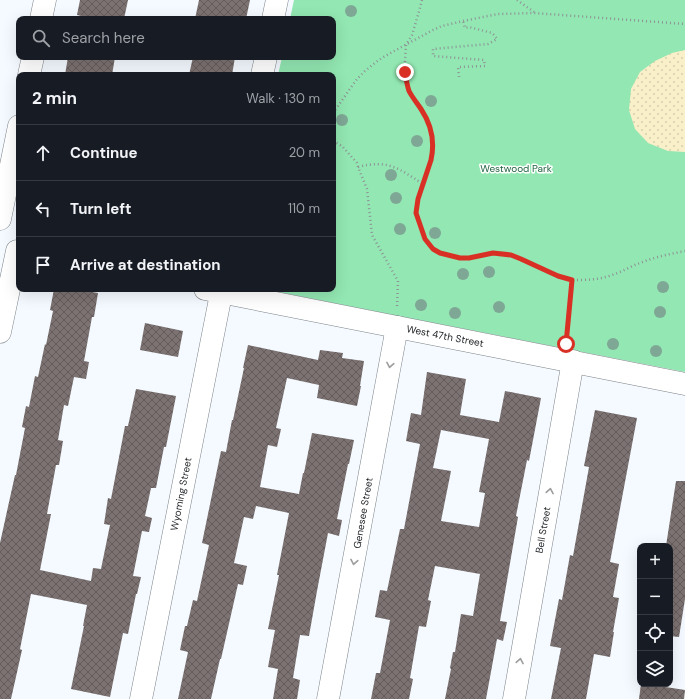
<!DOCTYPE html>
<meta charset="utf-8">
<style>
body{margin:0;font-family:"DM Sans",sans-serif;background:#20242c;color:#f1f3f6}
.controls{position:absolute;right:12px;bottom:12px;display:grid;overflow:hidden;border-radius:8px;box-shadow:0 4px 16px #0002}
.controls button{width:36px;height:36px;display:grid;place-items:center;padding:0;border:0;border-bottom:1px solid #363941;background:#171b24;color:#f1f3f6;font:20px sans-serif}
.stop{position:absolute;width:12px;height:12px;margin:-9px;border:3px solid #d93025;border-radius:50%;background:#fff}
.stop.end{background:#d93025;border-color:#fff;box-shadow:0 1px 4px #0008}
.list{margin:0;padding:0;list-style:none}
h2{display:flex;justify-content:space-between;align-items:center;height:52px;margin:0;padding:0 16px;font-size:17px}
h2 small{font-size:13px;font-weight:400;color:#9ea1a6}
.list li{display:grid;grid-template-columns:26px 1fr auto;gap:12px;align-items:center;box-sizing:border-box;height:56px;padding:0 16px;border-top:1px solid #363941}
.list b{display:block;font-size:15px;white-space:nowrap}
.list em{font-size:13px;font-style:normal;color:#9ea1a6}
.icon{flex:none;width:22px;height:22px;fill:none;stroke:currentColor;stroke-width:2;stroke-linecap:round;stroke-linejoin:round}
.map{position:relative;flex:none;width:685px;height:699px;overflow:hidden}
.search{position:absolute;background:#171b24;box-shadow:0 4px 16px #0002;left:16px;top:16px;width:320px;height:44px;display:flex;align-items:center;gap:10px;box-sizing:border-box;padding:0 14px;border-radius:8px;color:#9ea1a6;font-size:15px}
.panel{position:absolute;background:#171b24;box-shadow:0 4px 16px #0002;left:16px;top:72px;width:320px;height:220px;border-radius:8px}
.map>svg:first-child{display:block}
.green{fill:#92e7b2}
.sand{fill:url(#sand-dots)}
.building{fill:url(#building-cross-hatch);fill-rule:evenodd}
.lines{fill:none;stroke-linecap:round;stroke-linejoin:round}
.minor-casing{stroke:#7b8287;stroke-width:23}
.path{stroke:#8e9397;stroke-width:2.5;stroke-dasharray:1 3;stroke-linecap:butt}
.minor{stroke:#fff;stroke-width:22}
.tree{fill:#7fa795}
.oneway{stroke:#9c9d9f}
.route{stroke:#d93025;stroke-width:5}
.labels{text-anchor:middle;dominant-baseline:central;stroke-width:3;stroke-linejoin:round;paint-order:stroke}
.park-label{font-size:10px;fill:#20633f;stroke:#fff}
.street-label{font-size:10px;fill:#232629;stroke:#fff}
</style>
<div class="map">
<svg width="685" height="699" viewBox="0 0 685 699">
<defs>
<pattern id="sand-dots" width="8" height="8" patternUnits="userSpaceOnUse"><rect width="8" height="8" fill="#f9f0ca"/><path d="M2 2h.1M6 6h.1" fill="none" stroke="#d5ceae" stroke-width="1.8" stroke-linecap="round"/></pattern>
<pattern id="building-cross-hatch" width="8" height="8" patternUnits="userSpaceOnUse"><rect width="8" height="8" fill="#7c7271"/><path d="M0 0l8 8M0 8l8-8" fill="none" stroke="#655d5d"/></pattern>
</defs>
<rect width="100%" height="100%" fill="#f4faff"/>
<polygon class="green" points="294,0 685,0 685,372 398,316 264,289 333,289 333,75 278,75 282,57 333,57 333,19 290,19"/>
<polygon class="sand" points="685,50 685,152 668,151 648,143 635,129 629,110 631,89 640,72 655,61 672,53"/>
<g class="building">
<polygon points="80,0 128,0 124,19 95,19 77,15"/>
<polygon points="199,0 250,0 246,19 195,19"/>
<polygon points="68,57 115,57 112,75 65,75"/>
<polygon points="193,57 235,57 232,75 189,75"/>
<polygon points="54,289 74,289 98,293 94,317 92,317 84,361 89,362 86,379 74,377 68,406 64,405 58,440 63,441 59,465 56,465 47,514 51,514 40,570 91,581 93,568 101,569 110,525 104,524 108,498 111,499 125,426 128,426 136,389 176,396 166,447 164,447 156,488 151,488 145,516 152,518 149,532 142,531 133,576 141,577 137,594 136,594 128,634 123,633 110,697 71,689 84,626 83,626 87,605 31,594 20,649 22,650 11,699 0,699 0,543 15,475 16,475 25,428 22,427 26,406 29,407 35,376 38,377 45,344 46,345 53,311 50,310"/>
<polygon points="145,323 183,331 178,357 140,350"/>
<polygon points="248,345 318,360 320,350 343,353 342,358 364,361 360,386 361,386 357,406 317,398 319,385 287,378 276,428 281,429 277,447 268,445 260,487 299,494 303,473 304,473 312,433 354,440 349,464 348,464 337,519 342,520 339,536 328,533 317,591 309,636 300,635 293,678 300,680 297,699 273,699 278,669 268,667 275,630 268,629 279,575 277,575 289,513 256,506 253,519 244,517 234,563 247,566 243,585 238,584 221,659 220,659 211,699 178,699 188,652 180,650 185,626 187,626 193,600 197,601 209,545 202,543 221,451 226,452 232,420 233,420 244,368 243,368"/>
<path d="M427 372 466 379 460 415 499 422 505 391 541 398 529 461 527 460 516 516 518 517 500 621 507 622 503 641 497 639 486 699H445L451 669 450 668 453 652H455L461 614 473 616 480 574 435 566 428 600 431 601 426 627 419 626 410 678 413 679 409 699H371L376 673H380L390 620 375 617 380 590 387 591 400 529H404L420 444 406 441 411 413 421 415ZM441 430 489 439 479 492 485 493 479 527 441 521 451 471 433 468Z"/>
<polygon points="595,410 637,418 610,562 619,564 613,597 619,598 613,632 614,632 610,657 594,654 586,699 551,699 561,648 550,646 559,599 562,600 570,555 573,556 589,467 584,466"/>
<polygon points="676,481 685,481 685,599 679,637 670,636 670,546 666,546"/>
<polygon points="641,684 646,684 685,690 684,699 639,699"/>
</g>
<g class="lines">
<defs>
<g id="minor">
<polyline points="41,19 45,0"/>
<polyline points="273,19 277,0"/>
<polyline points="29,75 33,57"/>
<polyline points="262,75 266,57"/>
<polyline points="0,219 19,126"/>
<polyline points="205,289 685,384"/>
<polyline points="0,332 17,251"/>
<polyline points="141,699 222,289"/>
<polyline points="328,699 397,327"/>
<polyline points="514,699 573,361"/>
</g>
</defs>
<use href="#minor" class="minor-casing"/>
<g class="path">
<polyline points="422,0 418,15 412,35 406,45 405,61 405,72 409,90 412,97 427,119 432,136 433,153 431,160 418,199 417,206 417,218 425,239 433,249 440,253 460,258 469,258 493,253 511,255 521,259 558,277 573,280 566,339"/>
<polyline points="517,0 534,12"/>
<polyline points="459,77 458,67 485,66 484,60 433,56 433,49 488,44 497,39 494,35 492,33 469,27 465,28 463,21"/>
<polyline points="333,113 357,79 365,71 376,62 385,56 433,30 442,26 463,21 498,14 534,13 685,24"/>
<polyline points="333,141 342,146 357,163 358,167 367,189 372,235 398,281 397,307"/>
<path d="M358 167C389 159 399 169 423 184"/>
<path d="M573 280C586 280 599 280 612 275 622 272 631 266 640 263 655 257 670 254 685 251"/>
</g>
<use href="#minor" class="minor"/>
</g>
<g class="tree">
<circle cx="351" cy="11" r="6"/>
<circle cx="431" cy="101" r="6"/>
<circle cx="342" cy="120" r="6"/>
<circle cx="417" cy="141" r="6"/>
<circle cx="391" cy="175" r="6"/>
<circle cx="396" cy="198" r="6"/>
<circle cx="400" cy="229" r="6"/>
<circle cx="435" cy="233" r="6"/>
<circle cx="489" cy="272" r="6"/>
<circle cx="463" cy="274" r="6"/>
<circle cx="663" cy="287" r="6"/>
<circle cx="421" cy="305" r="6"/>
<circle cx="499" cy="307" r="6"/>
<circle cx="660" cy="312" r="6"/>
<circle cx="455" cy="313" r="6"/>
<circle cx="613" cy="344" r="6"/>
<circle cx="656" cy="351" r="6"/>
</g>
<defs><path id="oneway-chevron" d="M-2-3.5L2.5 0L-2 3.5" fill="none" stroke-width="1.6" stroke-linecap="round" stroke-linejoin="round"/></defs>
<g class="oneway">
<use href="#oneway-chevron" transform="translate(390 365) rotate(100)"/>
<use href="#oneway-chevron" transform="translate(550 491) rotate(-80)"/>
<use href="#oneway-chevron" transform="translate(354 562) rotate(100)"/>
<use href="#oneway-chevron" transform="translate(520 661) rotate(-80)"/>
</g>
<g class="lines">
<path class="route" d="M405 72C406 79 407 85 409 91 412 97 417 103 421 109 431 124 435 142 431 160L418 199 416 213 425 239 433 249 440 253 460 258H469L493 253 511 255 521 259 558 276 572 280 566 344"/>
</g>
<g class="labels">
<g class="park-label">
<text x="516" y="168">Westwood Park</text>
</g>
<g class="street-label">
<text transform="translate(445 336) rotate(11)">West 47th Street</text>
<text transform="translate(181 494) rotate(-79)">Wyoming Street</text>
<text transform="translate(363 513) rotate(-80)">Genesee Street</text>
<text transform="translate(543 530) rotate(-80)">Bell Street</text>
</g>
</g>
</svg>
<div class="controls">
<button>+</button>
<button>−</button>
<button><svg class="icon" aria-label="locate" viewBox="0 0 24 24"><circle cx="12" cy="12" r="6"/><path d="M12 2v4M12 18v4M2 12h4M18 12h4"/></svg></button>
<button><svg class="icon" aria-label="layers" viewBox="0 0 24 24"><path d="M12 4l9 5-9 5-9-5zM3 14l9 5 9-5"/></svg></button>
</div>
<div class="stop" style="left:566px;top:344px"></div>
<div class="stop end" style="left:405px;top:72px"></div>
<div class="search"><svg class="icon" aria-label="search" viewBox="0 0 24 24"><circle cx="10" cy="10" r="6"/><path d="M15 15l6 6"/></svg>Search here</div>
<section class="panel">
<h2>2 min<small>Walk · 130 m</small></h2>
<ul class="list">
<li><svg class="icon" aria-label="ahead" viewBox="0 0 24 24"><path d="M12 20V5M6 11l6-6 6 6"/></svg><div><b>Continue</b></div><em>20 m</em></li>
<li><svg class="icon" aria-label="left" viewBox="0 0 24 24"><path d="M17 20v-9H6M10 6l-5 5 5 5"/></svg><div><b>Turn left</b></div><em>110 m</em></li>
<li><svg class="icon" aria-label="arrive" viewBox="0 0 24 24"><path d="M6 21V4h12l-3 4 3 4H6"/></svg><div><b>Arrive at destination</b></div></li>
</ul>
</section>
</div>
